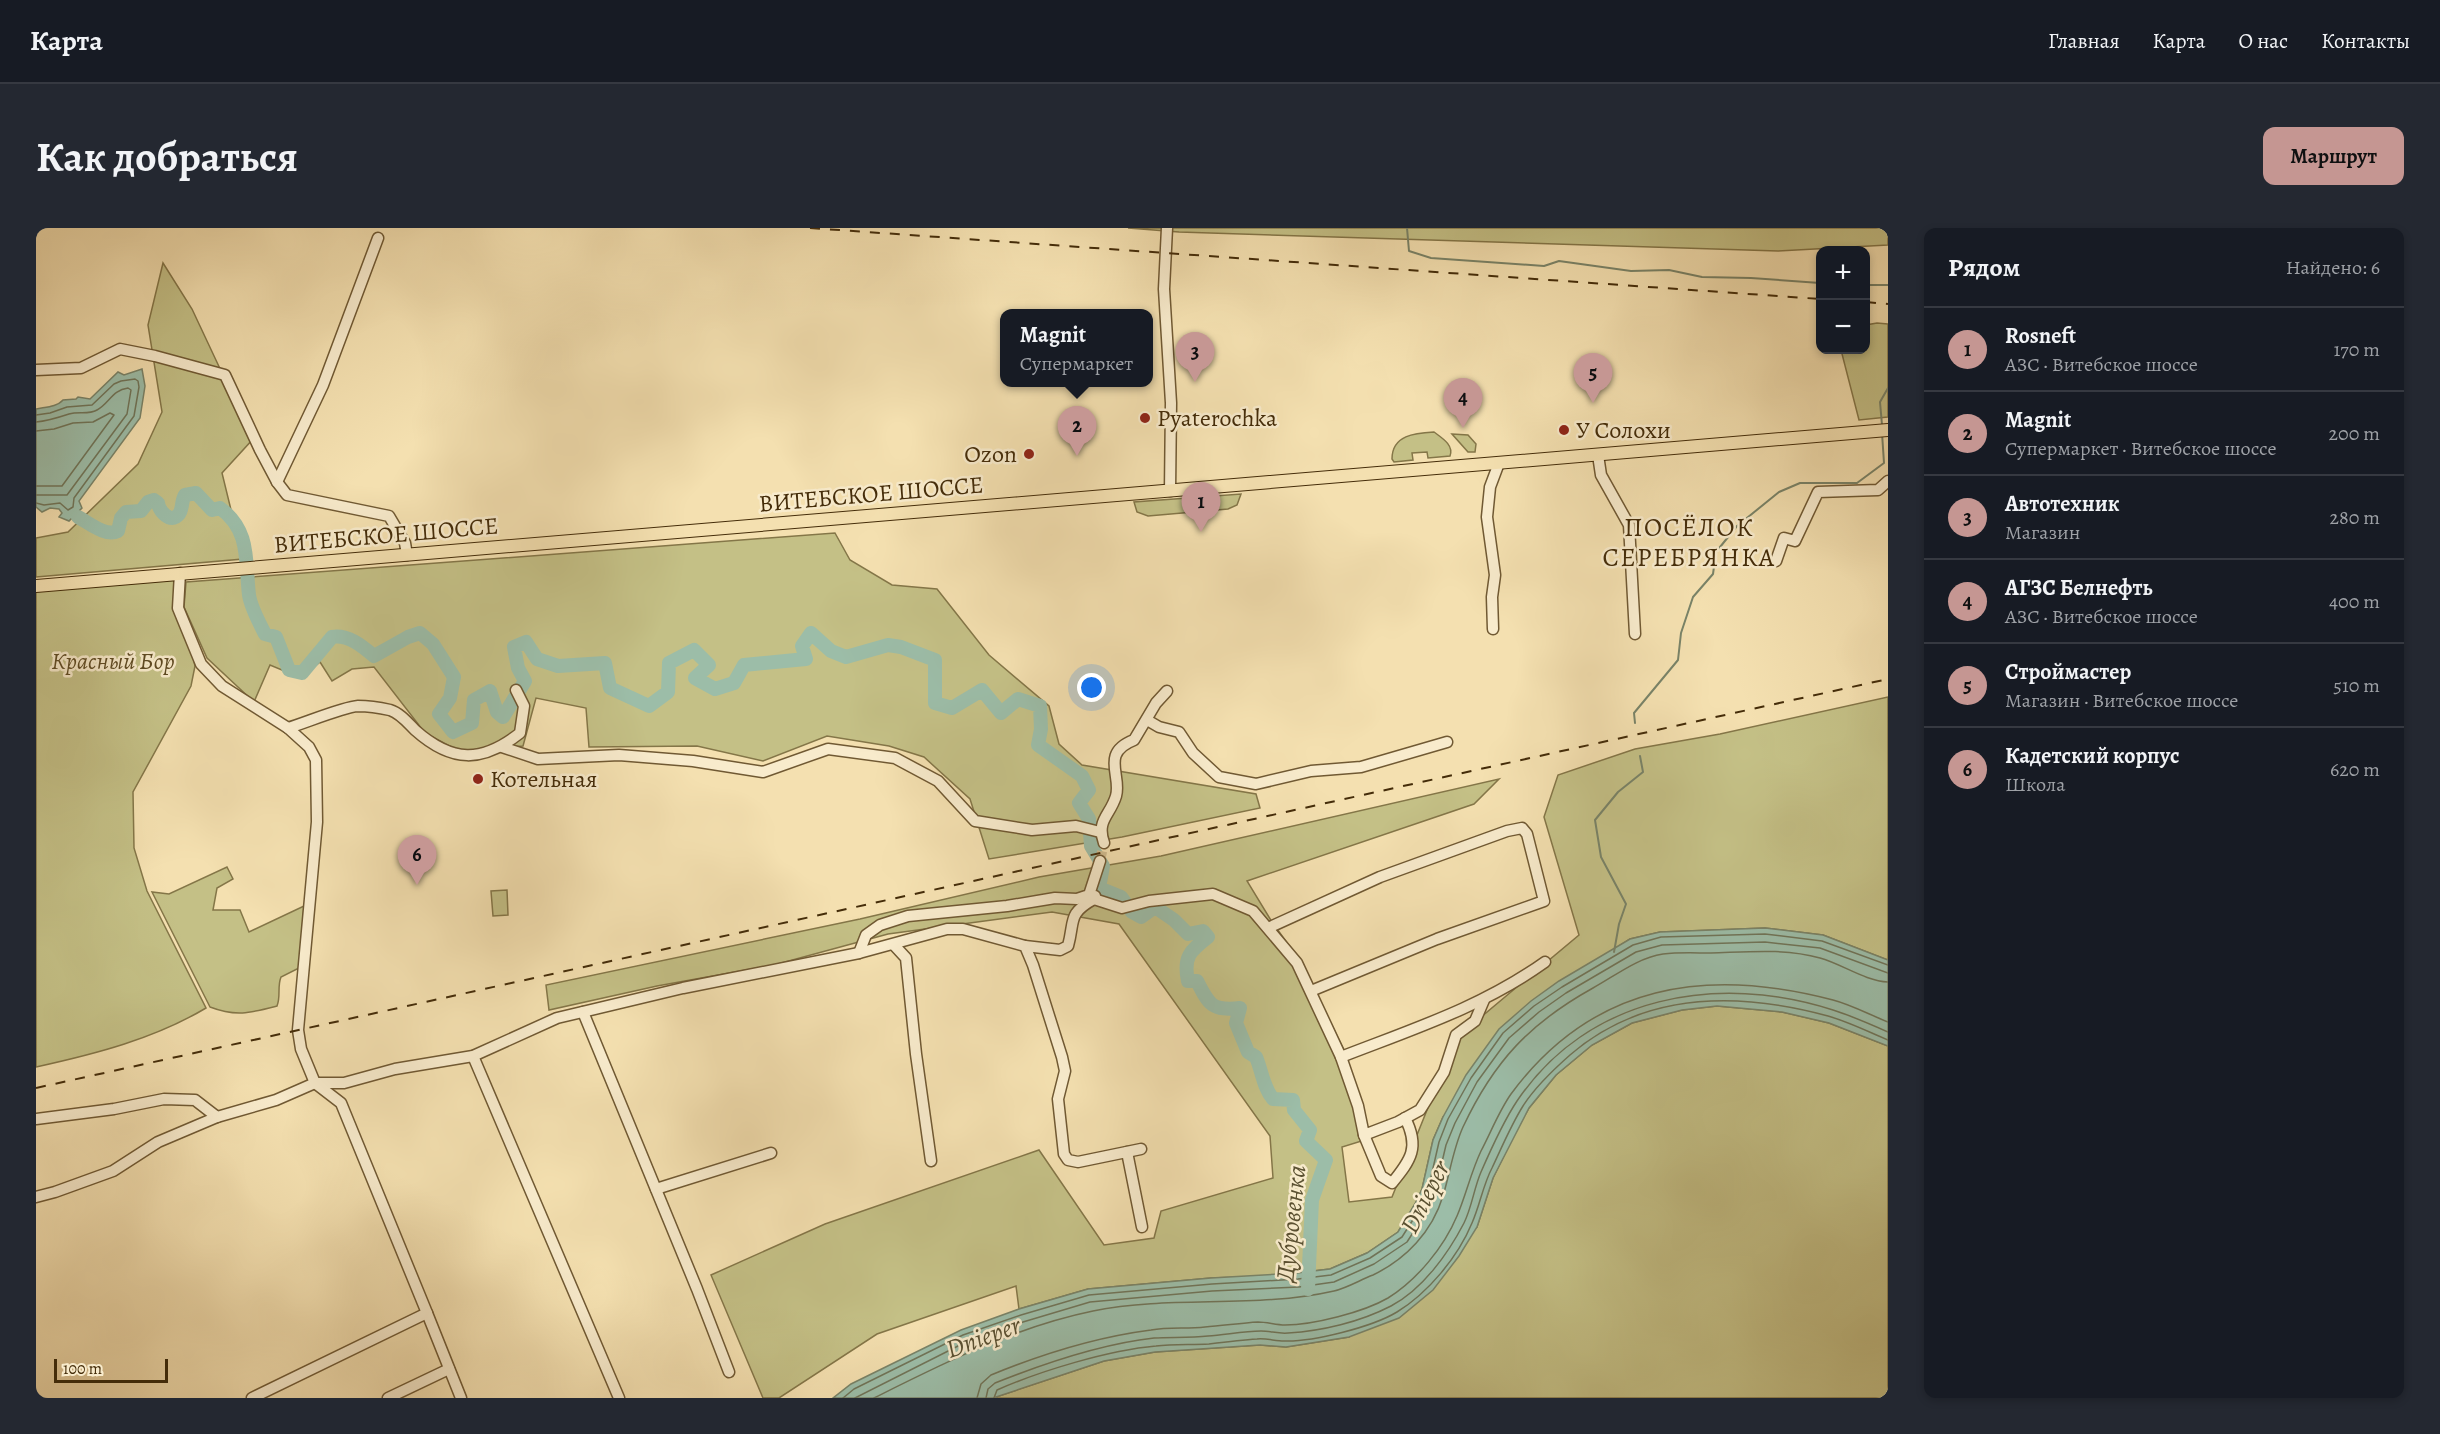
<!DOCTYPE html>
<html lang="ru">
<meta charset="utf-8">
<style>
body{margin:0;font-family:Alegreya,serif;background:#242831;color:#f1f3f6}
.controls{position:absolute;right:18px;top:18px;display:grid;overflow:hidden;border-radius:12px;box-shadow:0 3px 9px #0003}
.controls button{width:54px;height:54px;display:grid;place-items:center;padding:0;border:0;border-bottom:2px solid #363941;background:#171b24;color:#f1f3f6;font:30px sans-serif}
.scale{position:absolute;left:18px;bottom:15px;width:114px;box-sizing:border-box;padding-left:6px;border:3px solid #442c09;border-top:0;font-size:16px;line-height:21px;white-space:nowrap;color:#442c09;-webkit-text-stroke:4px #f8ebcc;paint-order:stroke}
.you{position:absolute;left:1056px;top:460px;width:21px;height:21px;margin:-15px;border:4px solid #fff;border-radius:50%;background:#1a73e8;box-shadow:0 0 0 9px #1a73e833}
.badge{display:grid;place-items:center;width:39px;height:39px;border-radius:50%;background:#c59692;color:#111;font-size:20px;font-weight:700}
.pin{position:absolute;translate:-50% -50px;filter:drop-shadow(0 2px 3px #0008)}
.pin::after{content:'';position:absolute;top:32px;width:21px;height:18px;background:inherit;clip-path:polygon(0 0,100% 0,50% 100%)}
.popup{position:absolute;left:964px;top:81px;width:153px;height:78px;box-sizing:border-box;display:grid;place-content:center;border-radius:12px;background:#171b24;filter:drop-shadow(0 2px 4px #0005);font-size:20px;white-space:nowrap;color:#9ea1a6}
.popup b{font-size:22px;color:#f1f3f6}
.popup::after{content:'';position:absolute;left:50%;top:100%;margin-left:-12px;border:12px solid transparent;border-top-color:#171b24}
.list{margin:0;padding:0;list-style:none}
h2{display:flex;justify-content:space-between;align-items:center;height:78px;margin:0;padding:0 24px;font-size:26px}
h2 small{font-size:20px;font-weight:400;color:#9ea1a6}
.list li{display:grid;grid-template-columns:39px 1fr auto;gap:18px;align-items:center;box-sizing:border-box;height:84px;padding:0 24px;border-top:2px solid #363941}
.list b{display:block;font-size:22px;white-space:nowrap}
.list p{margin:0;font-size:20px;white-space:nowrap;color:#9ea1a6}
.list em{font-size:20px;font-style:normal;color:#9ea1a6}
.map{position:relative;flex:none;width:1852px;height:1170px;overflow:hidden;border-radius:12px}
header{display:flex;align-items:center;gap:36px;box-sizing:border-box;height:84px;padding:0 30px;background:#171b24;border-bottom:2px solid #363941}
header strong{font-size:28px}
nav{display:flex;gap:33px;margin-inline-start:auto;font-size:21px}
.intro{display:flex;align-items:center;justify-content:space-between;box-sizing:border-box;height:144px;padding:0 36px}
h1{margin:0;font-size:42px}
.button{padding:15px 27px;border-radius:12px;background:#c59692;color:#111;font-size:21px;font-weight:700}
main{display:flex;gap:36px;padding:0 36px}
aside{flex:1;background:#171b24;border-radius:12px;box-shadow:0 3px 9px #0003}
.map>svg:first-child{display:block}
.green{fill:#c4c086;stroke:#847648;stroke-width:1.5}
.water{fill:#9cbda8;stroke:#798368;stroke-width:1.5}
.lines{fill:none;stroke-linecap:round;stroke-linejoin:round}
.shore{stroke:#707458;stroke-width:1.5}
.stream{stroke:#798368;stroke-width:2}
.river{stroke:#9cbda8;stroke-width:14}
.minor-tunnel{stroke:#d1bc8f;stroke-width:10;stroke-dasharray:10 5;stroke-linecap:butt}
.minor-casing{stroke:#705933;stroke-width:13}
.major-casing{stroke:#442c09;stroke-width:14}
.minor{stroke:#f8ebcc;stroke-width:10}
.major{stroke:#f4e0b0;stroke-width:12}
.rail{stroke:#442c09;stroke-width:2;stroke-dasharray:10 10;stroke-linecap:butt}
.poi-dot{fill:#8f2418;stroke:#f8ebcc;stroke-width:2}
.labels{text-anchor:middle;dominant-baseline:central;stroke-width:5;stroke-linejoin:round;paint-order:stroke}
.poi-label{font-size:24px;fill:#442c09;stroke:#f8ebcc;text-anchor:start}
.street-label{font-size:24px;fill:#442c09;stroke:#f8ebcc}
.park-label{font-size:24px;font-style:italic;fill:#5e4a22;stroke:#f8ebcc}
.neighbourhood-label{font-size:26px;letter-spacing:1.5px;fill:#442c09;stroke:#f8ebcc}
.water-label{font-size:26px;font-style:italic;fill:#5a5031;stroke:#f8ebcc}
</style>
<header>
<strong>Карта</strong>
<nav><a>Главная</a><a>Карта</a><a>О нас</a><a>Контакты</a></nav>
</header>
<div class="intro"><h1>Как добраться</h1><a class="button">Маршрут</a></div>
<main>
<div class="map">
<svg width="1852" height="1170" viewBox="0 0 1852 1170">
<rect width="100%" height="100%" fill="#f4e0b0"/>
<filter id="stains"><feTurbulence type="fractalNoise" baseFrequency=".00333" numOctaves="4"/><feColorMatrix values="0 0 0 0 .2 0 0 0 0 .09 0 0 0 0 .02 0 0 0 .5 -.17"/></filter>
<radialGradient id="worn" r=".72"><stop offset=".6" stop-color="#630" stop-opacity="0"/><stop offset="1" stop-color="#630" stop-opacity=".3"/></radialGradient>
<g class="green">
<polygon points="1092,0 1852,0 1852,17 1742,23 1143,4"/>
<polygon points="127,35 156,81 217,211 186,245 207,331 0,349 0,310 32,304 102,236 126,184 112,97"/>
<polygon points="1841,95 1852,96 1852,189 1823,192 1805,122 1830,122 1830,97"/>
<path d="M1398 204C1406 210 1418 217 1414 228L1392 230 1391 224 1376 225 1377 232 1358 234 1356 231C1356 207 1379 205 1398 204Z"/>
<polygon points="1416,206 1432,207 1440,216 1439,224 1432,224"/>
<polygon points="1205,266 1201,277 1192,281 1112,288 1101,284 1098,274"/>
<polygon points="799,305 814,332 856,357 901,361 953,427 1013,478 1023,516 1046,537 1220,566 1224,580 1086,609 953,631 934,571 888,529 853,518 791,508 727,533 661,518 553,519 550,480 500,470 487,518 423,523 389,505 338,439 316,441 296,453 284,434 265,450 234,437 218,474 171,430 148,379 150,354"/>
<path d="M141 349 159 438 155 458 97 564 98 620 111 663 170 780C118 811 59 826 0 839V362Z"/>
<polygon points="1852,469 1852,732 1787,707 1729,700 1624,704 1594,711 1569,727 1407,889 1397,912 1386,961 1379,976 1362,1004 1331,1025 1294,1041 1233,1048 1175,1050 1052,1061 983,1081 980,1058 841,1106 743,1170 727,1170 675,1047 789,996 1003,922 1068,1017 1118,1010 1125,983 1237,950 1234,908 1083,696 1016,684 852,706 738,737 621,758 513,782 510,757 824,691 1003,649 1125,628 1463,551 1438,576 1211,653 1236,694 1262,730 1309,824 1332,911 1306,919 1313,974 1356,969 1420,810 1543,707 1508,589 1522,547 1599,521 1684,506"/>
<path d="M191 639 197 651 181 660 177 682H204L213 704 268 678 263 740 245 749C241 759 245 768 241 778 214 785 200 789 174 779L116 664 133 666Z"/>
<polygon points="471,662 472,687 457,688 455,663"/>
<polygon points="1681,778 1746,784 1793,795 1852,818 1852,1170 957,1170 1068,1133 1119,1124 1224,1117 1250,1119 1313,1109 1441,999 1457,950 1479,905 1493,880 1520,847 1556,817 1596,795 1646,782"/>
</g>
<g class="water">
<path d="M106 141 109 158 104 190 43 273 46 280 33 293 23 289 26 285 23 281 14 280 6 284 0 279V181C9 179 21 179 27 172L40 171 42 169 54 171 82 144 88 147Z"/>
<polygon points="1729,700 1787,707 1852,732 1852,818 1793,795 1746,784 1681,778 1646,782 1596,795 1556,817 1520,847 1493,880 1457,950 1441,999 1423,1028 1397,1062 1363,1090 1313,1109 1250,1119 1224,1117 1119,1124 1068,1133 957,1170 797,1170 815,1156 925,1102 983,1081 1052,1061 1175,1050 1261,1045 1294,1041 1331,1025 1362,1004 1379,976 1386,961 1397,912 1407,889 1430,847 1463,801 1495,773 1523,753 1594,711 1624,704"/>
</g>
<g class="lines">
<g class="shore">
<polyline points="0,187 14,185 31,179 56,177 78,156 85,153 99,151 102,153 103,159 98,188 38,270 37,279 32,282 24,275 8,277 0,275"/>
<path d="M0 194C12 193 21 190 33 186 43 183 52 187 61 182 73 176 76 162 92 160L95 162 91 186 31 267H0"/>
<polyline points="0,203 18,201 37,195 57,194 74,185 78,187 26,258 0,258"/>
<polyline points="807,1170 818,1161 927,1107 985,1087 1053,1067 1176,1056 1262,1051 1295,1047 1334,1030 1366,1009 1385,979 1392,962 1403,914 1412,891 1435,850 1467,805 1498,778 1526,759 1597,717 1625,709 1729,706 1786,713 1852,737"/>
<polyline points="819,1170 930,1114 987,1094 1054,1074 1176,1063 1263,1059 1298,1054 1338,1036 1371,1014 1391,983 1399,964 1410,917 1419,895 1441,854 1473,810 1503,784 1530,765 1600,724 1626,717 1729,714 1784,720 1852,745"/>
<path d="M838 1170C908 1135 979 1099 1057 1083 1136 1067 1219 1081 1298 1063 1311 1060 1324 1052 1337 1047 1370 1031 1396 1004 1407 968 1414 945 1417 921 1427 899 1458 833 1494 795 1557 760 1579 748 1601 730 1627 726 1643 724 1660 725 1675 725 1711 724 1749 720 1784 730 1806 736 1829 753 1852 754"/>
<path d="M941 1170 945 1156 955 1147C1006 1126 1061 1109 1115 1102 1133 1099 1151 1101 1169 1099 1186 1098 1204 1095 1222 1094 1231 1094 1240 1097 1249 1097 1277 1097 1328 1084 1352 1070 1381 1052 1408 1019 1421 988 1430 967 1435 944 1445 923 1455 904 1463 883 1475 866 1557 755 1671 739 1797 772 1816 777 1834 787 1852 794"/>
<path d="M950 1170 952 1161 959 1155C1009 1135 1064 1116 1118 1110 1136 1109 1154 1110 1172 1108 1189 1107 1207 1103 1225 1103 1234 1103 1243 1106 1252 1105 1286 1103 1324 1094 1355 1078 1386 1062 1412 1026 1428 995 1436 979 1438 960 1445 944 1455 921 1467 894 1481 873 1553 767 1682 745 1797 782 1816 788 1834 796 1852 804"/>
<path d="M958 1170 961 1162C1004 1143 1073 1122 1120 1118 1137 1116 1155 1117 1173 1116 1189 1114 1205 1112 1221 1111 1230 1110 1239 1113 1248 1113 1277 1114 1336 1099 1361 1084 1392 1065 1422 1029 1436 995 1444 977 1447 957 1456 940 1466 919 1475 897 1487 878 1499 859 1517 842 1534 827 1608 763 1703 764 1792 788 1813 794 1833 804 1852 812"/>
</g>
<g class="stream">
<polyline points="1371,0 1373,23 1395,30 1508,38 1523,33 1595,43 1633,42 1666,49 1715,50 1784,55"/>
<polyline points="1830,57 1852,57"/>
<polyline points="1846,197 1844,174 1852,160"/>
<polyline points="1599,495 1598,485 1642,432 1645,405 1657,369 1677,346 1680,324 1701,298 1743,264 1764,255 1821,255 1848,235 1846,205"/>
<polyline points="1578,724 1583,696 1590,676 1565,629 1559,592 1582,564 1607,544 1604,528"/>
</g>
<path class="river" d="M42 289C53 295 70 309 82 303L85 290 90 284 105 283 112 274 118 272 122 275C123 282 134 297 143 286 147 281 145 273 149 267L160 265 176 282 184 280C215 303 209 333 213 367 215 380 223 394 229 406L240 409 253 442 266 445 296 409C312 406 326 418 338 428L372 409 384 405 397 416 418 449 414 470 403 486 417 504 436 495 438 472 454 463 461 484 467 489 489 453 482 440 478 419 490 414 501 431 522 438 569 435 574 460 613 478 632 464 633 435 658 422 673 437 659 450 679 461 698 455 708 437 770 431 766 418 775 405 795 423 810 429 852 417 865 419 899 432V475L916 480 946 462 965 485 982 471 1004 478 1005 501 1002 517 1046 548 1053 562 1043 575 1053 591 1055 618 1067 638 1063 660 1085 669 1096 684 1105 689 1119 679 1138 692 1152 706 1167 703 1172 709C1154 723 1147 729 1152 753H1161C1173 777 1176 783 1204 780L1200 795 1212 824 1220 829C1226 843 1227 859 1237 871L1257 872 1258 882 1274 902 1270 913 1290 932 1276 972 1272 1061"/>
<polyline class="minor-tunnel" points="1064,633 1068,615"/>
<defs>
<g id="minor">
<polyline points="1131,0 1128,61 1135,175 1134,263"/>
<polyline points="0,142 45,140 84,121 119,128 189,147 224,222 241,254 251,267 353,288 369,315 371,327"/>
<polyline points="1562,227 1565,247 1593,297 1599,406"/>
<polyline points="241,254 287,157 342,10"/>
<polyline points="1740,333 1748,310 1759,313 1782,264 1842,262 1852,253"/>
<polyline points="144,345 142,380 165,436 186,458 252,500 273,519 280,532 281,594 262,802 265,821 279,855"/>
<polyline points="1457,401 1456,369 1459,347 1451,289 1454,259 1463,235"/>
<polyline points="1111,492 1123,499 1143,504 1157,525 1183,549 1220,556 1275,543 1325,539 1411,514"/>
<path d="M252 500C269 495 307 479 322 478 332 478 345 480 354 482 364 485 372 495 379 502 416 535 446 535 484 505L488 478 480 462"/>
<polyline points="466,519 502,531 583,527 657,533 727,544 792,521 859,530 902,553 939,593 996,602 1040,598 1064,604"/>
<path d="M1068 615C1060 592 1074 588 1080 568 1086 548 1064 525 1098 512L1120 475 1131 463"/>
<polyline points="1058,671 1086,680 1113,673 1177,666 1217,683 1261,735 1305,829 1322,878 1328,907 1362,894 1384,882 1408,844 1420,807 1439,793 1448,772"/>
<polyline points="1232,700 1344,649 1471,603 1486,600 1491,606 1508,673 1401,711 1275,763"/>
<polyline points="858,717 870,730 880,826 895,933"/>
<path d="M989 718 1024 722 1032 718C1039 693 1031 686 1058 671L1059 668"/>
<polyline points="823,725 830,707 844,697 872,688 971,678 1019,670 1041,671 1053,667 1064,633"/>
<polyline points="547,784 661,1061 693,1144"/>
<polyline points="437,828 583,1170"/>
<path d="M1305 829C1377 801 1446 779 1509 734"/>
<polyline points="0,891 78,881 128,871 159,872 181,889 240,872 279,855 308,855 359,841 437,828 521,790 647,760 823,725 911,701 927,701 989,718 997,737 1026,829 1029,843 1022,871 1028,926 1032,932 1042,934 1105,921"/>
<path d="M1328 907 1345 948 1356 955C1375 932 1384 919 1369 890"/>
<polyline points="1091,924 1106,999"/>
<polyline points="620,961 735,925"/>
<polyline points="0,969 19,964 77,943 122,914 181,889"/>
<polyline points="391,1085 425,1170"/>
<polyline points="216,1170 391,1085 305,875 279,855"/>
<polyline points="352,1170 413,1141"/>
</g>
<polyline id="major" points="0,358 1852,202"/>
</defs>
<use href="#minor" class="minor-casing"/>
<use href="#major" class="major-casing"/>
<use href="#minor" class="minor"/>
<use href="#major" class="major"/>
<g class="rail">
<polyline points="774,0 1784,71"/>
<polyline points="1830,74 1852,76"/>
<polyline points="0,860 1852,451"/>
</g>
</g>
<g class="poi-dot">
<circle cx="1109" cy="190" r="6"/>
<circle cx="1528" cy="202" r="6"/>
<circle cx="993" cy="226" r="6"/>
<circle cx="442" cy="551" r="6"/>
</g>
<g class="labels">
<g class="poi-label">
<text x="1121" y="190">Pyaterochka</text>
<text x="1540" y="202">У Солохи</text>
<text x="981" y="226" text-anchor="end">Ozon</text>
<text x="454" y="551">Котельная</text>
</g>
<g class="street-label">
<text transform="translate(835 266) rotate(-5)">ВИТЕБСКОЕ ШОССЕ</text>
<text transform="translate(350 307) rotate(-5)">ВИТЕБСКОЕ ШОССЕ</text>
</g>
<g class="park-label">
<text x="77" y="433">Красный Бор</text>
</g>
<g class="neighbourhood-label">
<text x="1653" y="299">ПОСЁЛОК<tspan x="1653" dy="30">СЕРЕБРЯНКА</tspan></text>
</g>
<g class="water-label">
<text transform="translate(1389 969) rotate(-63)">Dnieper</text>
<text transform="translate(1255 995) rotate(-84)">Дубровенка</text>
<text transform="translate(947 1109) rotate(-20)">Dnieper</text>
</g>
</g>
<rect width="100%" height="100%" filter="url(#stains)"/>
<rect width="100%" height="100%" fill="url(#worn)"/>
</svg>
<div class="controls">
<button>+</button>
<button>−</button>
</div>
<div class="scale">100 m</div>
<div class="you"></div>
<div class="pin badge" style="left:1165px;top:304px">1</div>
<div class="pin badge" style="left:1041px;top:228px">2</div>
<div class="popup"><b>Magnit</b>Супермаркет</div>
<div class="pin badge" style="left:1159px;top:154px">3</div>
<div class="pin badge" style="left:1427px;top:200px">4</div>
<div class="pin badge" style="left:1557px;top:175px">5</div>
<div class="pin badge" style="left:381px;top:657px">6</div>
</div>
<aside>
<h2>Рядом<small>Найдено: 6</small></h2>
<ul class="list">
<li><span class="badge">1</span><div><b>Rosneft</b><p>АЗС · Витебское шоссе</p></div><em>170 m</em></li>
<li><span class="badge">2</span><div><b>Magnit</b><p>Супермаркет · Витебское шоссе</p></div><em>200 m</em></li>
<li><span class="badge">3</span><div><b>Автотехник</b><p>Магазин</p></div><em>280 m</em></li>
<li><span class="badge">4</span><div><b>АГЗС Белнефть</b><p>АЗС · Витебское шоссе</p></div><em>400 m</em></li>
<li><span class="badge">5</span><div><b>Строймастер</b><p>Магазин · Витебское шоссе</p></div><em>510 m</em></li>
<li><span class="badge">6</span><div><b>Кадетский корпус</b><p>Школа</p></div><em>620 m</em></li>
</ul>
</aside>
</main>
